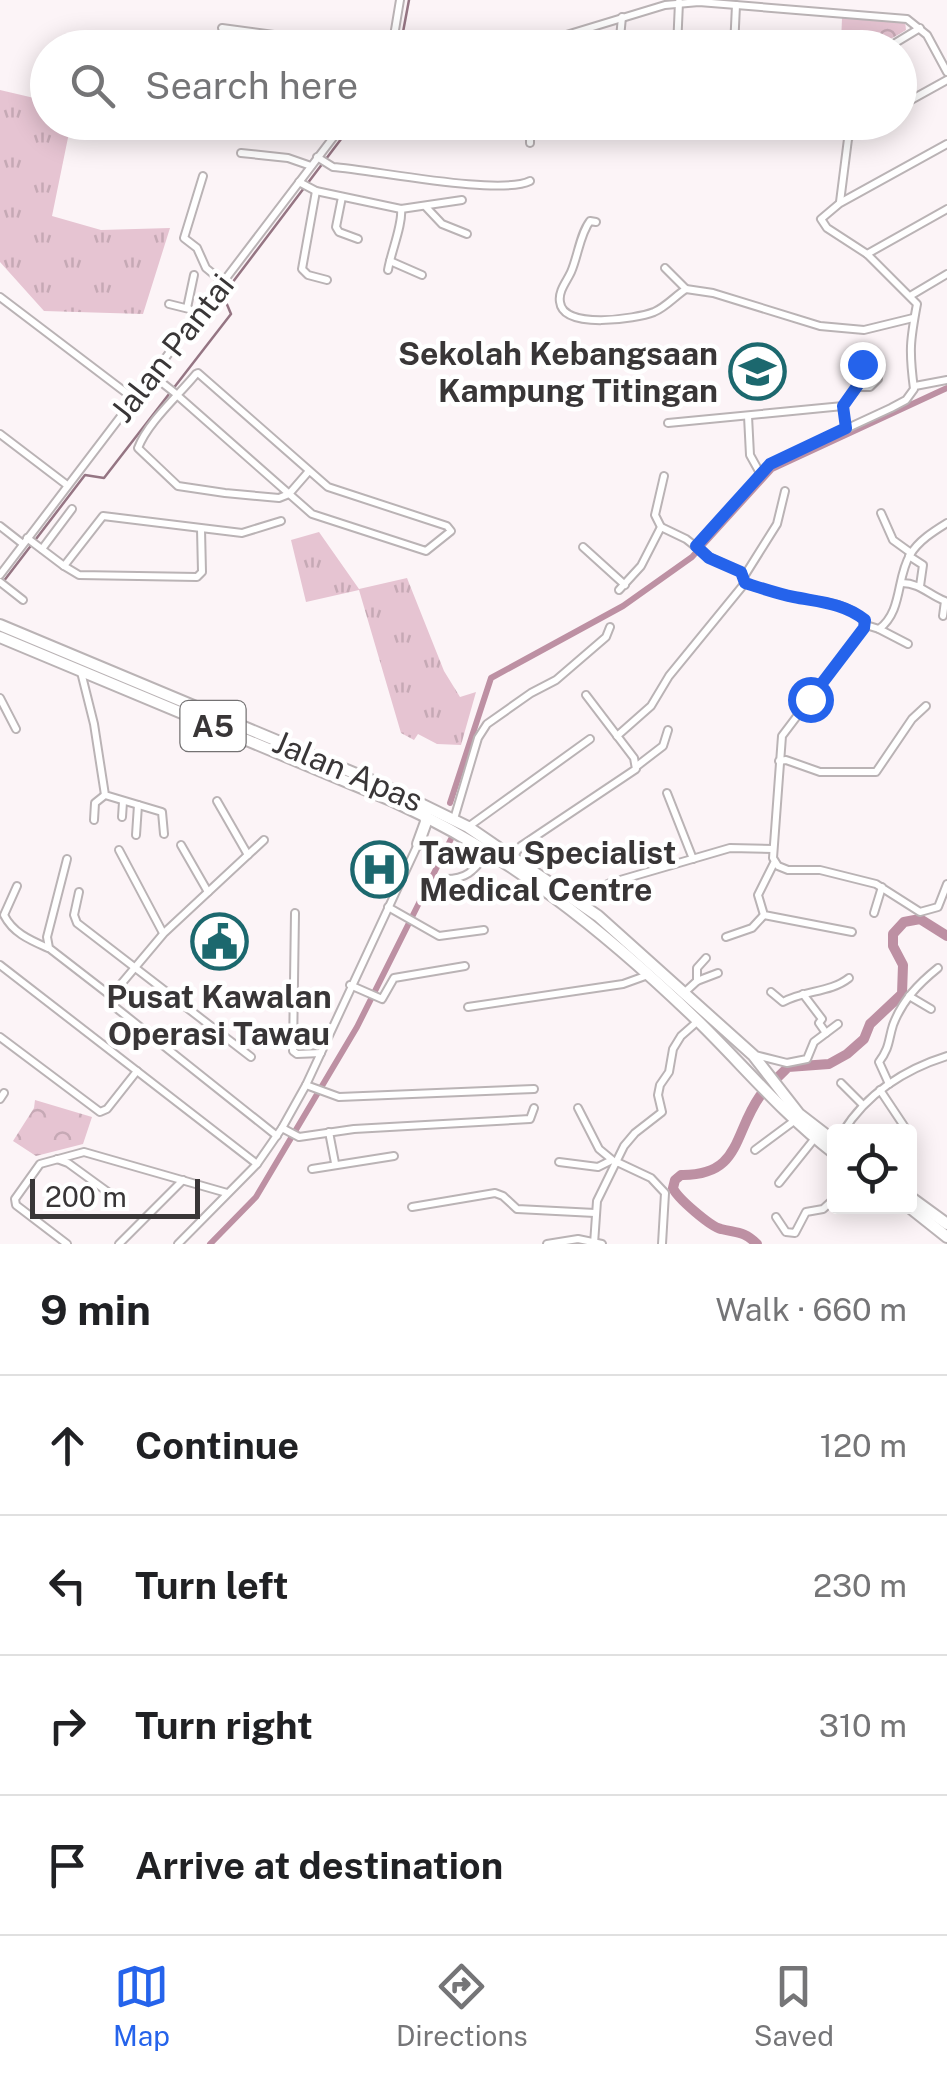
<!DOCTYPE html>
<meta charset="utf-8">
<style>
body{margin:0;font-family:"Public Sans",sans-serif;background:#f2f2f2;color:#202124}
.controls{position:absolute;right:30px;bottom:30px;display:grid;overflow:hidden;border-radius:10px;box-shadow:0 5px 25px #0003}
.controls button{width:90px;height:90px;display:grid;place-items:center;padding:0;border:0;border-bottom:2px solid #e0e0e0;background:#fff;color:#202124;font:50px sans-serif}
.scale{position:absolute;left:30px;bottom:25px;width:170px;box-sizing:border-box;padding-left:10px;border:5px solid #393637;border-top:0;font-size:28px;line-height:35px;white-space:nowrap;color:#393637;-webkit-text-stroke:8px #fff;paint-order:stroke}
.stop{position:absolute;width:30px;height:30px;margin:-22px;border:8px solid #2563eb;border-radius:50%;background:#fff}
.stop.end{background:#2563eb;border-color:#fff;box-shadow:0 2px 10px #0008}
.list{margin:0;padding:0;list-style:none}
h2{display:flex;justify-content:space-between;align-items:center;height:130px;margin:0;padding:0 40px;font-size:42px}
h2 small{font-size:32px;font-weight:400;color:#757577}
.list li{display:grid;grid-template-columns:65px 1fr auto;gap:30px;align-items:center;box-sizing:border-box;height:140px;padding:0 40px;border-top:2px solid #e0e0e0}
.list b{display:block;font-size:38px;white-space:nowrap}
.list em{font-size:32px;font-style:normal;color:#757577}
.icon{flex:none;width:55px;height:55px;fill:none;stroke:currentColor;stroke-width:2;stroke-linecap:round;stroke-linejoin:round}
.map{position:relative;flex:none;width:947px;height:1244px;overflow:hidden}
.search{position:absolute;background:#fff;box-shadow:0 5px 25px #0003;left:30px;right:30px;top:30px;height:110px;display:flex;align-items:center;gap:25px;box-sizing:border-box;padding:0 35px;border-radius:55px;color:#757577;font-size:38px}
.sheet{height:690px;background:#fff}
nav{display:flex;justify-content:space-around;align-items:center;box-sizing:border-box;height:140px;border-top:2px solid #e0e0e0;background:#fff;font-size:28px;color:#757577}
nav a{display:grid;justify-items:center;gap:5px}
nav .on{color:#2563eb}
.map>svg:first-child{display:block}
.grass{fill:url(#grass-tufts)}
.park{fill:url(#park-crowns)}
.lines{fill:none;stroke-linecap:round;stroke-linejoin:round}
.stream{stroke:#957583;stroke-width:2.5}
.canal{stroke:#bd90a3;stroke-width:6}
.river{stroke:#bd90a3;stroke-width:10}
.minor-casing{stroke:#bab3b5;stroke-width:10}
.highway-casing{stroke:#bab3b5;stroke-width:14}
.minor{stroke:#fff;stroke-width:6}
.highway{stroke:#fff;stroke-width:10}
.route{stroke:#2563eb;stroke-width:12}
.labels{text-anchor:middle;dominant-baseline:central;stroke-width:9;stroke-linejoin:round;paint-order:stroke}
.shield{fill:#fff;stroke:#747273;stroke-width:2.5}
.shield-label{font-size:30px;font-weight:bold;fill:#393637}
.street-label{font-size:32px;fill:#393637;stroke:#fff}
.poi-label{font-size:32px;font-weight:bold;fill:#393637;stroke:#fff;text-anchor:end}
</style>
<div class="map">
<svg width="947" height="1244" viewBox="0 0 947 1244">
<defs>
<pattern id="grass-tufts" width="24" height="20" patternUnits="userSpaceOnUse" patternTransform="scale(2.5)"><rect width="24" height="20" fill="#e6c4d2"/><path d="M3 7l-1-3M5 7V3M7 7l1-3M15 17l-1-3M17 17v-4M19 17l1-3" fill="none" stroke="#c6a9b5"/></pattern>
<pattern id="park-crowns" width="20" height="18" patternUnits="userSpaceOnUse" patternTransform="scale(2.5)"><rect width="20" height="18" fill="#e6c4d2"/><path d="M2 6a3 3 0 1 1 6 0M12 15a3 3 0 1 1 6 0" fill="none" stroke="#c6a9b5"/></pattern>
</defs>
<rect width="100%" height="100%" fill="#fcf4f7"/>
<g class="grass">
<polygon points="0,90 47,101 48,122 71,123 52,216 101,230 170,228 143,314 44,311 0,262"/>
<polygon points="319,532 359,589 407,578 444,671 460,697 476,692 461,745 437,744 418,734 414,740 401,733 359,590 306,602 291,540"/>
</g>
<g class="park">
<path d="M842 18 905 21 906 30C885 43 862 55 841 44Z"/>
<polygon points="35,1100 92,1117 83,1144 36,1156 13,1141 34,1108"/>
</g>
<g class="lines">
<g class="stream">
<polyline points="400,48 409,0"/>
<polyline points="0,586 85,475 104,478 231,314 223,295 354,122"/>
</g>
<g class="canal">
<polyline points="450,803 491,678 623,606 692,557 772,469 947,388"/>
<polyline points="210,1244 256,1197 357,1027 451,839"/>
</g>
<path class="river" d="M757 1244C744 1231 737 1233 721 1229 711 1227 677 1198 673 1188L675 1180 681 1175C741 1176 733 1134 760 1096 767 1086 779 1077 788 1067L829 1064 847 1054 864 1039 870 1024 902 994 903 965 893 946V934L904 922 920 919 947 936"/>
<defs>
<g id="minor">
<polyline points="222,28 371,48"/>
<polyline points="392,48 400,0"/>
<polyline points="485,48 563,36 665,5 699,2 907,19 927,35 947,72"/>
<polyline points="619,48 622,17"/>
<polyline points="677,48 679,2"/>
<polyline points="734,48 736,5"/>
<polyline points="887,48 920,28"/>
<polyline points="900,106 947,80"/>
<polyline points="530,143 530,122"/>
<polyline points="241,153 288,158 311,166"/>
<path d="M317 157 333 167C374 170 499 196 530 181"/>
<polyline points="203,176 184,238 197,248 206,268 223,282"/>
<polyline points="299,182 316,191 401,209 462,200"/>
<polyline points="316,191 302,269 308,275 327,280"/>
<polyline points="342,197 336,227 339,232 358,239"/>
<polyline points="840,202 848,139 854,130 869,122"/>
<polyline points="426,207 442,224 467,234"/>
<path d="M596 222 590 221C580 234 578 256 571 272 567 281 558 291 560 302 563 330 636 319 654 312 666 307 675 296 686 289"/>
<polyline points="867,254 947,209"/>
<polyline points="390,261 422,275"/>
<polyline points="665,268 686,289 713,293 820,326 864,330 913,318"/>
<path d="M388 270C391 252 403 224 401 209"/>
<polyline points="910,296 947,274"/>
<polyline points="0,297 133,398"/>
<polyline points="169,304 189,309"/>
<polyline points="187,308 194,275"/>
<path d="M151 374 175 393 178 396 312 514 426 551 451 531 447 526 328 487 198 373 196 374C178 396 148 422 138 448L178 486 225 493 279 498 289 494 309 471"/>
<polyline points="915,386 947,380"/>
<polyline points="843,406 858,387 870,387 878,379 876,365 871,361 862,364 858,387"/>
<polyline points="748,416 750,455 760,473"/>
<polyline points="668,423 843,406 846,428"/>
<polyline points="0,434 67,485"/>
<polyline points="881,513 893,540 911,553"/>
<polyline points="0,526 23,544"/>
<polyline points="661,527 686,539 709,557 741,572 745,583"/>
<polyline points="27,538 64,566 103,516 242,533 281,521"/>
<path d="M696 546 770 464 891 408 906 400 914 389C909 351 910 341 917 304L867 254 827 228 821 219 840 203 947 144"/>
<polyline points="583,547 625,585"/>
<polyline points="42,549 72,509"/>
<polyline points="909,556 923,565 920,586"/>
<polyline points="64,566 79,575 197,577 202,572 201,529"/>
<polyline points="0,575 345,122"/>
<polyline points="745,575 777,524 785,491"/>
<polyline points="0,582 23,600"/>
<path d="M745 583C761 588 777 594 793 597 816 602 853 601 866 625"/>
<path d="M902 583C920 583 929 595 945 601L943 616"/>
<polyline points="619,590 641,566 661,527 655,515 664,476"/>
<polyline points="866,625 782,736 773,858 778,866 788,870 820,870 876,884 920,912 938,907 947,884"/>
<path d="M866 625 879 629C903 611 896 578 910 555 918 541 934 531 947 523"/>
<polyline points="879,629 908,644"/>
<polyline points="81,672 94,724 105,795 162,812 164,834"/>
<polyline points="0,698 16,729"/>
<polyline points="617,736 651,706 669,676 745,583"/>
<polyline points="779,761 786,760 820,772 876,772 912,719 926,706"/>
<polyline points="637,766 663,746 668,730"/>
<polyline points="667,793 693,859"/>
<polyline points="217,801 248,855"/>
<polyline points="122,817 123,802"/>
<polyline points="454,819 478,738 487,724 531,693 556,680 606,637 610,627"/>
<polyline points="94,820 95,803 105,795"/>
<polyline points="468,827 590,739"/>
<polyline points="136,835 138,805"/>
<polyline points="264,840 164,933 111,996 115,1007 277,1136"/>
<polyline points="181,845 208,892"/>
<polyline points="119,850 163,933"/>
<polyline points="512,857 521,846 636,769 634,758 586,695"/>
<polyline points="67,859 47,937 49,948 111,996"/>
<polyline points="774,863 758,895 764,915 852,932"/>
<path d="M443 879C466 880 474 871 487 853"/>
<path d="M17 886 4 915C13 933 30 940 48 948"/>
<polyline points="79,892 74,915 77,923 251,1057"/>
<polyline points="577,899 610,883 730,848 773,849"/>
<polyline points="388,907 439,936 484,930"/>
<polyline points="295,913 293,1051 297,1054 321,1053"/>
<polyline points="874,913 882,887"/>
<polyline points="726,937 752,928 764,915"/>
<polyline points="0,965 257,1164"/>
<polyline points="697,981 697,968 706,958"/>
<polyline points="350,985 382,999 394,978 465,966"/>
<polyline points="685,992 697,981 718,973"/>
<path d="M771 992 783 1002C804 990 830 993 849 978"/>
<polyline points="803,994 822,1019 819,1023 826,1033"/>
<polyline points="909,996 931,1009"/>
<polyline points="468,1007 623,984 648,975"/>
<polyline points="0,1037 100,1112 107,1109 137,1071"/>
<polyline points="755,1055 787,1063 807,1059 814,1042 838,1024"/>
<polyline points="841,1083 862,1104"/>
<path d="M889 1084 879 1062C890 1047 888 1041 893 1025 902 1001 918 984 938 968"/>
<polyline points="306,1085 339,1097 534,1089"/>
<polyline points="880,1090 906,1129"/>
<polyline points="0,1099 4,1093"/>
<polyline points="578,1108 599,1149 616,1163"/>
<polyline points="282,1128 299,1137 354,1129 530,1119 534,1108"/>
<polyline points="329,1132 335,1163"/>
<path d="M843 1132C866 1094 905 1069 947 1056"/>
<polyline points="755,1150 794,1121"/>
<polyline points="57,1159 68,1163 112,1195"/>
<polyline points="559,1162 598,1167 610,1161"/>
<polyline points="617,1162 651,1178 665,1193 662,1244"/>
<polyline points="312,1169 394,1156"/>
<polyline points="779,1183 815,1138"/>
<polyline points="412,1207 495,1193 503,1196 517,1209 595,1213"/>
<polyline points="776,1217 786,1232 795,1233 806,1212 823,1209 834,1199"/>
<polyline points="67,1244 16,1205 15,1199 40,1164 84,1152 227,1193"/>
<polyline points="119,1244 183,1180"/>
<polyline points="178,1244 257,1164 282,1128 306,1085 419,842"/>
<polyline points="547,1244 578,1239 602,1244"/>
<polyline points="594,1244 597,1201 624,1146 635,1133 662,1112 658,1095 660,1085 669,1072 673,1049 681,1036 698,1021"/>
</g>
<g id="highway">
<polyline points="0,625 380,784 468,827 598,916 753,1055 799,1114 834,1141"/>
<path d="M0 637 393 801C508 853 607 933 697 1020 743 1065 783 1114 834 1153"/>
<polyline points="418,844 426,822 425,811"/>
<polyline points="910,1197 947,1224"/>
<polyline points="908,1206 947,1237"/>
</g>
</defs>
<use href="#minor" class="minor-casing"/>
<use href="#highway" class="highway-casing"/>
<use href="#minor" class="minor"/>
<use href="#highway" class="highway"/>
</g>
<g class="lines">
<path class="route" d="M810 699 864 628 865 620C844 603 819 602 794 597 778 594 761 588 745 583L741 572 709 558 696 546 770 464 846 428 843 406 860 382 862 364"/>
</g>
<defs>
<symbol id="school-ring" viewBox="-11 -11 22 22"><circle r="9.5" fill="#fff" stroke="#1c686e" stroke-width="1.5"/><path d="M0-5L7-2L0 1L-7-2ZM-4 1L0 2.5L4 1V4Q0 6-4 4Z" fill="#1c686e"/></symbol>
<symbol id="hospital-ring" viewBox="-11 -11 22 22"><circle r="9.5" fill="#fff" stroke="#1c686e" stroke-width="1.5"/><path d="M-5-5h3v3.5h4V-5h3V5h-3V1.5h-4V5h-3Z" fill="#1c686e"/></symbol>
<symbol id="civic-ring" viewBox="-11 -11 22 22"><circle r="9.5" fill="#fff" stroke="#1c686e" stroke-width="1.5"/><path d="M-.6-6.5H3V-4.5H.6V-3L4-1V1h2V6H-6V1h2V-1L-.6-3ZM-1.2 2.5V6h2.4V2.5Z" fill="#1c686e"/></symbol>
</defs>
<g fill-rule="evenodd">
<use href="#school-ring" x="726" y="340" width="63" height="63"/>
<use href="#hospital-ring" x="348" y="838" width="63" height="63"/>
<use href="#civic-ring" x="188" y="910" width="63" height="63"/>
</g>
<g class="labels">
<rect class="shield" x="180.5" y="701" width="65" height="50" rx="8"/>
<g class="shield-label">
<text x="213" y="726">A5</text>
</g>
<g class="street-label">
<text transform="translate(172 348) rotate(-52)">Jalan Pantai</text>
<text transform="translate(348 771) rotate(23)">Jalan Apas</text>
</g>
<g class="poi-label">
<text x="718" y="353">Sekolah Kebangsaan<tspan x="718" dy="37">Kampung Titingan</tspan></text>
<text x="419" y="852" text-anchor="start">Tawau Specialist<tspan x="419" dy="37">Medical Centre</tspan></text>
<text x="219" y="996" text-anchor="middle">Pusat Kawalan<tspan x="219" dy="37">Operasi Tawau</tspan></text>
</g>
</g>
</svg>
<div class="controls">
<button><svg class="icon" aria-label="locate" viewBox="0 0 24 24"><circle cx="12" cy="12" r="6"/><path d="M12 2v4M12 18v4M2 12h4M18 12h4"/></svg></button>
</div>
<div class="scale">200 m</div>
<div class="stop" style="left:810px;top:699px"></div>
<div class="stop end" style="left:862px;top:364px"></div>
<div class="search"><svg class="icon" aria-label="search" viewBox="0 0 24 24"><circle cx="10" cy="10" r="6"/><path d="M15 15l6 6"/></svg>Search here</div>
</div>
<section class="sheet">
<h2>9 min<small>Walk · 660 m</small></h2>
<ul class="list">
<li><svg class="icon" aria-label="ahead" viewBox="0 0 24 24"><path d="M12 20V5M6 11l6-6 6 6"/></svg><div><b>Continue</b></div><em>120 m</em></li>
<li><svg class="icon" aria-label="left" viewBox="0 0 24 24"><path d="M17 20v-9H6M10 6l-5 5 5 5"/></svg><div><b>Turn left</b></div><em>230 m</em></li>
<li><svg class="icon" aria-label="right" viewBox="0 0 24 24"><path d="M7 20v-9h11M14 6l5 5-5 5"/></svg><div><b>Turn right</b></div><em>310 m</em></li>
<li><svg class="icon" aria-label="arrive" viewBox="0 0 24 24"><path d="M6 21V4h12l-3 4 3 4H6"/></svg><div><b>Arrive at destination</b></div></li>
</ul>
</section>
<nav>
<a class="on"><svg class="icon" aria-label="map" viewBox="0 0 24 24"><path d="M3 6l6-2 6 2 6-2v14l-6 2-6-2-6 2zM9 4v14M15 6v14"/></svg>Map</a>
<a><svg class="icon" aria-label="directions" viewBox="0 0 24 24"><path d="M12 3l9 9-9 9-9-9zM9 14v-3h6M13 9l2 2-2 2"/></svg>Directions</a>
<a><svg class="icon" aria-label="saved" viewBox="0 0 24 24"><path d="M7 4h10v16l-5-4-5 4z"/></svg>Saved</a>
</nav>
